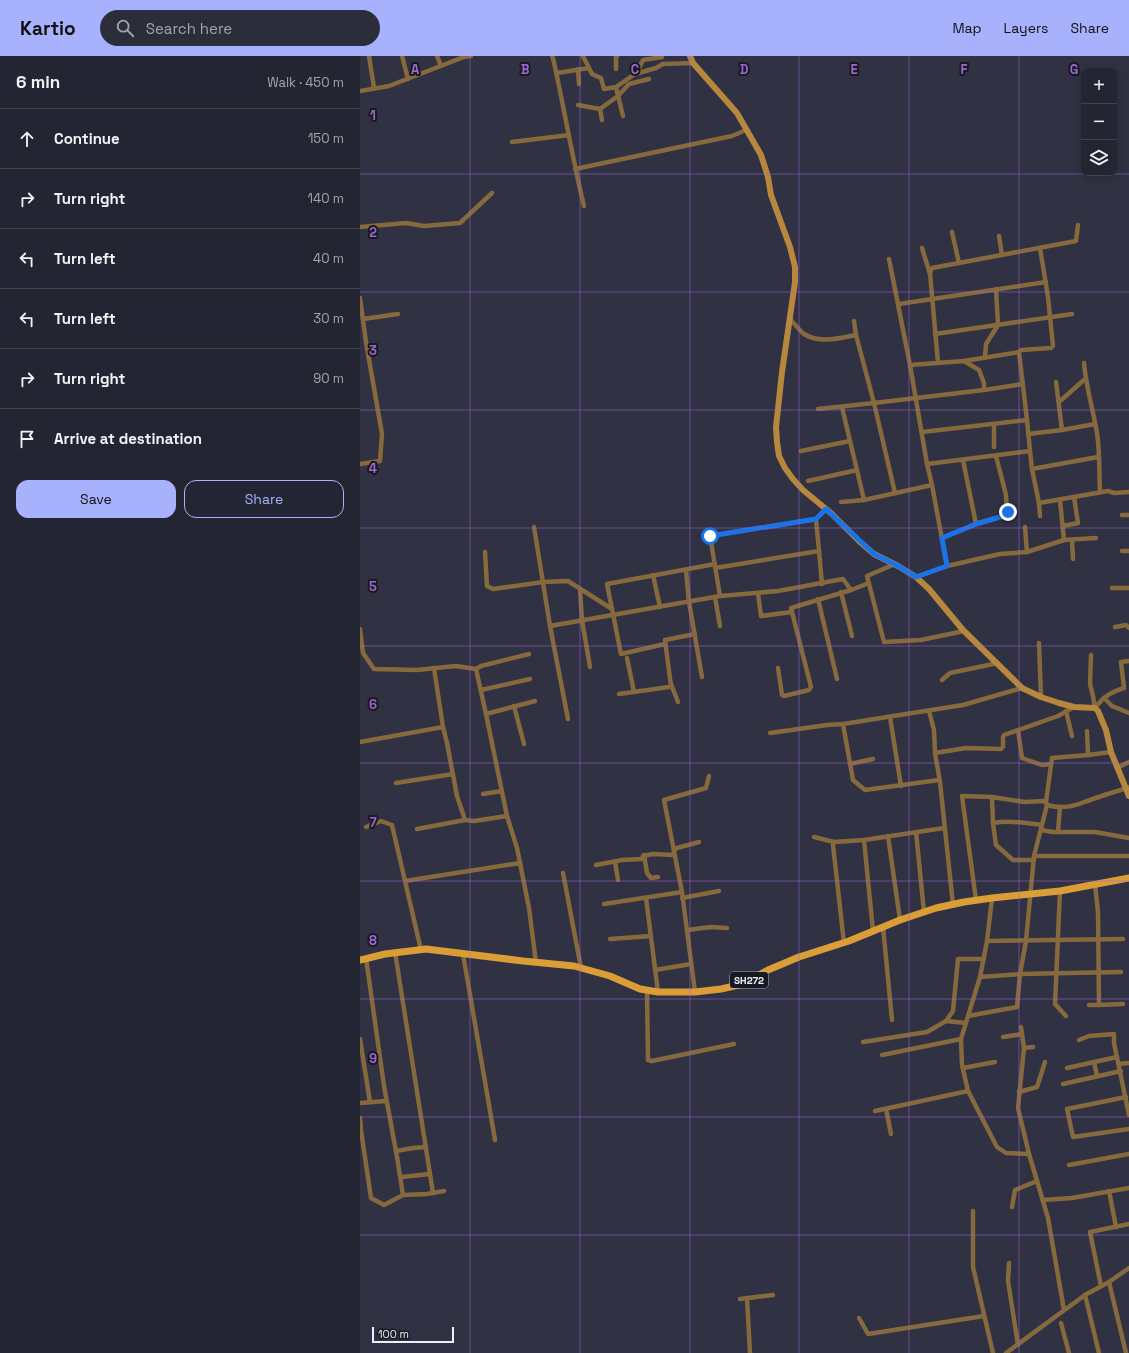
<!DOCTYPE html>
<meta charset="utf-8">
<style>
body{margin:0;font-family:"Space Grotesk",sans-serif;background:#2c2d3a;color:#f1f3f6}
.controls{position:absolute;right:12px;top:12px;display:grid;overflow:hidden;border-radius:8px;box-shadow:0 2px 10px #0003}
.controls button{width:36px;height:36px;display:grid;place-items:center;padding:0;border:0;border-bottom:1px solid #41424d;background:#242532;color:#f1f3f6;font:20px sans-serif}
.scale{position:absolute;left:12px;bottom:10px;width:82px;box-sizing:border-box;padding-left:4px;border:2px solid #eeeffa;border-top:0;font-size:11px;line-height:14px;white-space:nowrap;color:#eeeffa;-webkit-text-stroke:3px #191a21;paint-order:stroke}
.stop{position:absolute;width:12px;height:12px;margin:-9px;border:3px solid #1a73e8;border-radius:50%;background:#fff}
.stop.end{background:#1a73e8;border-color:#fff;box-shadow:0 1px 4px #0008}
.list{margin:0;padding:0;list-style:none}
h2{display:flex;justify-content:space-between;align-items:center;height:52px;margin:0;padding:0 16px;font-size:17px}
h2 small{font-size:13px;font-weight:400;color:#a3a5ac}
.list li{display:grid;grid-template-columns:26px 1fr auto;gap:12px;align-items:center;box-sizing:border-box;height:60px;padding:0 16px;border-top:1px solid #41424d}
.list b{display:block;font-size:15px;white-space:nowrap}
.list em{font-size:13px;font-style:normal;color:#a3a5ac}
.actions{display:flex;gap:8px;padding:12px 16px}
.actions a{flex:1;padding:9px 0;border:1px solid #a7b1fc;border-radius:12px;text-align:center;font-size:14px;color:#a7b1fc}
.actions .main{background:#a7b1fc;color:#111}
.icon{flex:none;width:22px;height:22px;fill:none;stroke:currentColor;stroke-width:2;stroke-linecap:round;stroke-linejoin:round}
.map{position:relative;flex:none;width:769px;height:1297px;overflow:hidden}
header{display:flex;align-items:center;gap:24px;box-sizing:border-box;height:56px;padding:0 20px;background:#a7b1fc;color:#111}
header strong{font-size:19px}
nav{display:flex;gap:22px;margin-inline-start:auto;font-size:14px}
.search{width:280px;height:36px;background:#2c2d3a;display:flex;align-items:center;gap:10px;box-sizing:border-box;padding:0 14px;border-radius:22px;color:#a3a5ac;font-size:15px}
main{display:flex}
aside{flex:1;background:#242532}
.map>svg:first-child{display:block}
.lines{fill:none;stroke-linecap:round;stroke-linejoin:round}
.street{stroke:#87693e;stroke-width:4.5}
.secondary{stroke:#b6873c;stroke-width:6}
.primary{stroke:#db9e37;stroke-width:7}
.route{stroke:#1a73e8;stroke-width:5}
.grid{fill:none;stroke:#9e66d1;stroke-width:1;stroke-opacity:0.55}
.labels{text-anchor:middle;dominant-baseline:central;stroke-width:4;stroke-linejoin:round;paint-order:stroke}
.shield{fill:#191a21;stroke:#aeafb9;stroke-width:1}
.shield-label{font-size:10px;font-weight:bold;fill:#eeeffa}
.grid-label{font-size:13px;text-anchor:middle;font-weight:bold;fill:#9e66d1;stroke:#191a21;stroke-width:4;stroke-linejoin:round;paint-order:stroke}
</style>
<header>
<strong>Kartio</strong>
<div class="search"><svg class="icon" aria-label="search" viewBox="0 0 24 24"><circle cx="10" cy="10" r="6"/><path d="M15 15l6 6"/></svg>Search here</div>
<nav><a>Map</a><a>Layers</a><a>Share</a></nav>
</header>
<main>
<aside>
<h2>6 min<small>Walk · 450 m</small></h2>
<ul class="list">
<li><svg class="icon" aria-label="ahead" viewBox="0 0 24 24"><path d="M12 20V5M6 11l6-6 6 6"/></svg><div><b>Continue</b></div><em>150 m</em></li>
<li><svg class="icon" aria-label="right" viewBox="0 0 24 24"><path d="M7 20v-9h11M14 6l5 5-5 5"/></svg><div><b>Turn right</b></div><em>140 m</em></li>
<li><svg class="icon" aria-label="left" viewBox="0 0 24 24"><path d="M17 20v-9H6M10 6l-5 5 5 5"/></svg><div><b>Turn left</b></div><em>40 m</em></li>
<li><svg class="icon" aria-label="left" viewBox="0 0 24 24"><path d="M17 20v-9H6M10 6l-5 5 5 5"/></svg><div><b>Turn left</b></div><em>30 m</em></li>
<li><svg class="icon" aria-label="right" viewBox="0 0 24 24"><path d="M7 20v-9h11M14 6l5 5-5 5"/></svg><div><b>Turn right</b></div><em>90 m</em></li>
<li><svg class="icon" aria-label="arrive" viewBox="0 0 24 24"><path d="M6 21V4h12l-3 4 3 4H6"/></svg><div><b>Arrive at destination</b></div></li>
</ul>
<div class="actions"><a class="main">Save</a><a>Share</a></div>
</aside>
<div class="map">
<svg width="769" height="1297" viewBox="0 0 769 1297">
<rect width="100%" height="100%" fill="#303142"/>
<g class="lines">
<g class="street">
<polyline points="9,0 14,32"/>
<polyline points="42,0 48,23"/>
<polyline points="77,0 81,10"/>
<path d="M192 0 193 2C204 51 212 101 224 150"/>
<polyline points="223,0 232,18 241,22 244,33 256,31 275,18 296,12 303,8 333,7"/>
<polyline points="218,13 219,28"/>
<polyline points="256,13 256,1 257,0"/>
<polyline points="197,17 229,12"/>
<polyline points="276,18 283,4 302,1"/>
<polyline points="256,31 263,60"/>
<polyline points="0,35 29,30 104,1 111,0"/>
<polyline points="218,49 240,53 242,64"/>
<polyline points="240,53 258,40 269,28 289,23"/>
<polyline points="152,86 209,79"/>
<polyline points="215,113 372,80 386,74"/>
<polyline points="0,171 46,167 64,170 100,167 132,137"/>
<polyline points="592,176 599,207"/>
<polyline points="639,180 642,199"/>
<polyline points="562,192 570,218"/>
<polyline points="529,203 550,309 567,408 572,429 587,510"/>
<polyline points="0,242 6,286 22,378 20,405 0,408"/>
<polyline points="539,248 686,226"/>
<path d="M429 262C434 267 439 274 444 278 460 288 480 282 496 279L494 265"/>
<polyline points="3,263 38,258"/>
<polyline points="575,278 712,258"/>
<polyline points="496,279 514,347 624,334 663,328"/>
<polyline points="625,302 626,288 638,269 636,233"/>
<polyline points="604,305 659,296"/>
<polyline points="578,307 570,217 572,212 716,185 718,169"/>
<path d="M724 307C726 331 733 353 737 377 740 396 739 417 740 436"/>
<polyline points="550,309 604,305 619,314 624,327 624,334"/>
<polyline points="696,326 702,374"/>
<polyline points="699,346 725,323"/>
<polyline points="482,351 504,444"/>
<polyline points="458,353 514,347 535,437"/>
<polyline points="667,364 659,296 661,294 691,292 693,290 688,241 680,192"/>
<polyline points="634,368 634,391"/>
<polyline points="562,376 667,364 670,395 567,408"/>
<polyline points="668,378 702,374 735,368"/>
<polyline points="441,395 490,385"/>
<polyline points="670,395 672,413 679,447 748,435 754,437 769,436"/>
<polyline points="603,404 616,468"/>
<polyline points="672,413 738,401"/>
<polyline points="448,425 497,414"/>
<polyline points="700,444 704,484"/>
<polyline points="481,446 504,444 572,429"/>
<polyline points="679,447 680,460"/>
<polyline points="762,459 769,459"/>
<polyline points="456,463 466,453"/>
<polyline points="703,470 718,467 714,441"/>
<polyline points="174,471 190,570 360,540 418,535 483,523 491,534"/>
<polyline points="665,471 667,496"/>
<polyline points="582,482 616,468 647,459 646,439 636,400"/>
<polyline points="712,484 713,503"/>
<polyline points="459,495 462,528"/>
<polyline points="762,495 769,495"/>
<polyline points="125,496 127,530 133,533 183,526 208,525 252,553"/>
<polyline points="535,508 507,520 524,586 561,584 604,575"/>
<polyline points="355,512 459,495 456,463 350,480 360,540"/>
<polyline points="326,514 329,546 342,621"/>
<polyline points="293,519 300,551"/>
<polyline points="556,521 587,510 640,498 667,496 704,484 736,482"/>
<polyline points="752,532 769,532"/>
<polyline points="220,533 222,564 230,611"/>
<polyline points="481,536 492,580"/>
<polyline points="398,537 401,560 432,556"/>
<polyline points="355,541 360,570"/>
<polyline points="458,543 477,623"/>
<polyline points="190,570 208,663"/>
<polyline points="755,571 766,569 769,572"/>
<polyline points="0,573 3,597 14,613 57,614 96,610 116,613 121,610 169,598"/>
<polyline points="679,587 681,641"/>
<polyline points="305,588 261,598 247,528 355,508"/>
<polyline points="731,599 730,628 733,640 735,652"/>
<polyline points="267,602 274,636"/>
<polyline points="74,612 83,671 87,687 97,740 105,764 114,765 147,760"/>
<polyline points="418,612 422,639 424,640 449,634 451,631 431,552 491,534 509,527"/>
<polyline points="116,613 126,658 175,645"/>
<polyline points="582,624 590,617 638,607"/>
<polyline points="311,628 318,646"/>
<polyline points="121,634 170,623"/>
<polyline points="259,638 309,631 311,630 305,584 335,578"/>
<polyline points="744,642 752,650 769,657"/>
<polyline points="154,650 164,688"/>
<path d="M735 652C743 641 751 636 764 632L761 606 769 605"/>
<polyline points="569,655 574,674 575,697 580,726 593,849"/>
<polyline points="706,655 712,680"/>
<polyline points="126,658 147,760 157,792 169,852 176,907"/>
<polyline points="530,661 541,730"/>
<polyline points="483,668 493,724 505,734 579,724"/>
<polyline points="658,674 662,702 682,709 691,708"/>
<polyline points="727,675 728,699"/>
<polyline points="410,677 467,669 483,668 603,649 662,632"/>
<polyline points="0,686 83,671"/>
<polyline points="575,697 606,692 641,693 643,691 643,681 644,679 698,660 714,651"/>
<polyline points="490,708 513,703"/>
<polyline points="757,712 769,706"/>
<polyline points="36,727 93,718"/>
<polyline points="123,738 142,735"/>
<polyline points="632,741 633,767 636,789 653,804 674,804"/>
<polyline points="686,746 692,702 728,699 751,696"/>
<path d="M633 767C649 764 665 767 682 769"/>
<polyline points="6,771 21,765 32,769 61,894"/>
<polyline points="57,773 105,764"/>
<polyline points="681,774 693,776 735,776 769,782"/>
<polyline points="556,776 564,856"/>
<polyline points="698,776 700,751"/>
<polyline points="528,780 540,864"/>
<polyline points="454,781 474,786"/>
<polyline points="504,784 513,875"/>
<polyline points="314,795 317,792 339,786"/>
<polyline points="284,799 287,817 291,822 298,821"/>
<polyline points="674,800 769,800"/>
<polyline points="255,806 258,824"/>
<polyline points="236,809 262,804 282,803 283,800 293,798 314,799"/>
<polyline points="203,817 221,912"/>
<polyline points="45,825 160,807"/>
<polyline points="735,828 738,856 739,949 763,948"/>
<polyline points="700,835 695,948 706,960"/>
<polyline points="286,842 298,936"/>
<polyline points="322,842 359,835"/>
<polyline points="632,842 627,885 620,921 601,983 602,1009 608,1035 637,1091 646,1097 669,1098 658,1052 664,992 661,971"/>
<path d="M616 844 602 740 632 741 665 746 683 745 686 746 687 749C709 755 719 747 739 741 749 737 759 735 769 731"/>
<polyline points="244,848 322,836"/>
<polyline points="523,871 532,964"/>
<polyline points="327,874 351,871 367,872"/>
<polyline points="250,883 291,880"/>
<polyline points="627,885 763,883"/>
<polyline points="484,887 473,789 474,786 504,784 584,772"/>
<polyline points="35,896 73,1137"/>
<polyline points="103,898 135,1084"/>
<polyline points="6,902 24,1030 37,1101 43,1139"/>
<polyline points="295,914 331,908"/>
<polyline points="620,921 660,918 761,916"/>
<polyline points="287,934 288,1004 292,1005 374,988"/>
<polyline points="335,936 322,836 304,744 346,732 349,720"/>
<polyline points="729,949 739,949"/>
<polyline points="608,960 657,951 660,918 666,885 674,800 687,749"/>
<polyline points="586,965 606,967"/>
<polyline points="643,981 662,978"/>
<polyline points="0,983 10,1046"/>
<polyline points="719,984 729,980 754,978 754,987 769,1059"/>
<polyline points="503,986 567,976 586,965 593,955 598,903 624,903"/>
<polyline points="664,992 673,991"/>
<polyline points="522,999 601,983"/>
<polyline points="734,1006 737,1020"/>
<polyline points="759,1008 769,1007"/>
<polyline points="603,1012 635,1006"/>
<polyline points="707,1012 757,1001"/>
<polyline points="703,1028 761,1015"/>
<polyline points="659,1036 677,1031 685,1006"/>
<polyline points="766,1041 707,1053 713,1081 769,1073"/>
<polyline points="0,1047 26,1045"/>
<polyline points="526,1053 531,1078"/>
<polyline points="515,1055 608,1035"/>
<polyline points="0,1062 1,1074 11,1142 24,1149 43,1139 67,1138 84,1135"/>
<polyline points="36,1095 53,1092 66,1091"/>
<polyline points="669,1098 688,1162 704,1254"/>
<polyline points="709,1109 769,1098"/>
<polyline points="41,1121 70,1118"/>
<polyline points="749,1135 756,1171"/>
<polyline points="683,1144 712,1142 769,1132"/>
<polyline points="652,1151 655,1134 677,1125"/>
<polyline points="613,1155 613,1211 633,1297"/>
<polyline points="649,1207 648,1225 658,1289"/>
<polyline points="749,1226 766,1297"/>
<polyline points="741,1230 730,1176 769,1168"/>
<polyline points="725,1239 739,1297"/>
<polyline points="387,1242 390,1297"/>
<polyline points="380,1243 413,1239"/>
<polyline points="499,1262 508,1278 624,1260"/>
<polyline points="701,1267 709,1297"/>
<polyline points="646,1297 725,1239 749,1226 769,1212"/>
</g>
<polyline class="secondary" points="330,0 333,7 377,57 401,99 408,121 411,139 430,191 435,211 435,226 422,316 416,371 417,386 419,400 425,412 433,423 443,434 472,458 499,485 514,498 538,510 556,521 569,533 603,574 662,632 681,641 699,647 714,651 735,652 738,655 746,674 751,696 769,740"/>
<polyline class="primary" points="0,904 25,898 66,893 163,905 214,910 250,920 280,933 298,936 335,936 361,933 383,928 408,914 439,901 489,885 540,864 576,852 604,846 632,842 700,835 769,822"/>
</g>
<g class="lines">
<polyline class="route" points="350,480 456,463 466,453 514,498 538,510 556,521 587,510 582,482 616,468 647,459 648,456"/>
</g>
<path class="grid" d="M110 0V1297M220 0V1297M330 0V1297M439 0V1297M549 0V1297M659 0V1297M0 118H769M0 236H769M0 354H769M0 472H769M0 590H769M0 707H769M0 825H769M0 943H769M0 1061H769M0 1179H769"/>
<g class="labels">
<rect class="shield" x="370" y="916" width="38" height="16" rx="3"/>
<g class="shield-label">
<text x="389" y="924">SH272</text>
</g>
</g>
<g class="grid-label">
<text x="55" y="18">A</text>
<text x="165" y="18">B</text>
<text x="275" y="18">C</text>
<text x="384" y="18">D</text>
<text x="494" y="18">E</text>
<text x="604" y="18">F</text>
<text x="714" y="18">G</text>
<text x="13" y="64">1</text>
<text x="13" y="181">2</text>
<text x="13" y="299">3</text>
<text x="13" y="417">4</text>
<text x="13" y="535">5</text>
<text x="13" y="653">6</text>
<text x="13" y="771">7</text>
<text x="13" y="889">8</text>
<text x="13" y="1007">9</text>
</g>
</svg>
<div class="controls">
<button>+</button>
<button>−</button>
<button><svg class="icon" aria-label="layers" viewBox="0 0 24 24"><path d="M12 4l9 5-9 5-9-5zM3 14l9 5 9-5"/></svg></button>
</div>
<div class="scale">100 m</div>
<div class="stop" style="left:350px;top:480px"></div>
<div class="stop end" style="left:648px;top:456px"></div>
</div>
</main>
